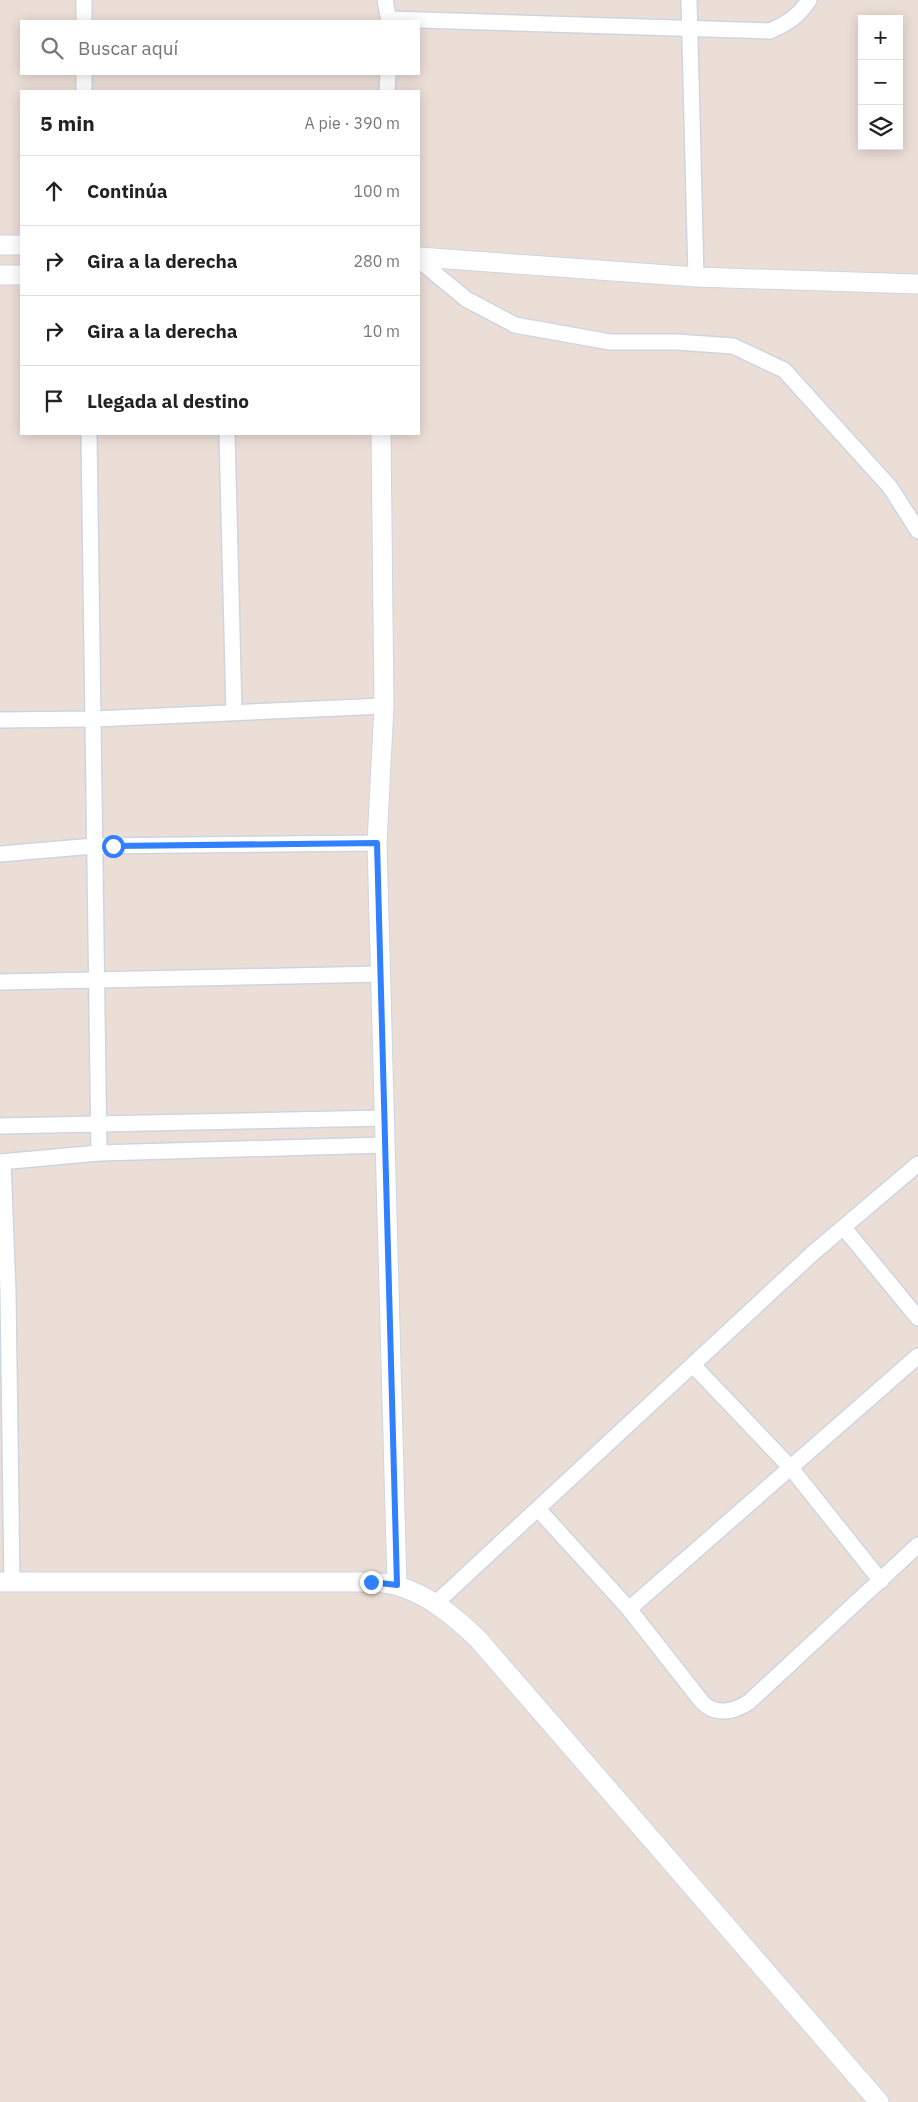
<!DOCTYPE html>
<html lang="es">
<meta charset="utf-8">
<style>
body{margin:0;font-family:"IBM Plex Sans",sans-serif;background:#f6f6f6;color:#222}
.controls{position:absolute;right:15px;top:15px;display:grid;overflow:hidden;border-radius:0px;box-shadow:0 2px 12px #0003}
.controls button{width:45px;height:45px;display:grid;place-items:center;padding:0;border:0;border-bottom:1px solid #e0e0e0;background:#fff;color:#222;font:25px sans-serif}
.stop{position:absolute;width:15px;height:15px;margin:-11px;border:4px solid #3080ff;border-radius:50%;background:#fff}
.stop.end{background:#3080ff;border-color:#fff;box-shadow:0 1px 5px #0008}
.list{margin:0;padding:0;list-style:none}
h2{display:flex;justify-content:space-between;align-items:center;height:65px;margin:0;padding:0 20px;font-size:21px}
h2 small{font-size:16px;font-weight:400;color:#767676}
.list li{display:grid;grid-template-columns:32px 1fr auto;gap:15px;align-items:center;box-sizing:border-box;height:70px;padding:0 20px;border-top:1px solid #e0e0e0}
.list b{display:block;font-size:19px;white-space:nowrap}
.list em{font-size:16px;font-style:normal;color:#767676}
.icon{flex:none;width:28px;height:28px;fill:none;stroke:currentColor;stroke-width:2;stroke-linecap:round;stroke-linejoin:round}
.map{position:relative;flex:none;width:918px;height:2102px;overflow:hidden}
.search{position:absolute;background:#fff;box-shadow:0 2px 12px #0003;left:20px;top:20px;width:400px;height:55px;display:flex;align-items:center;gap:12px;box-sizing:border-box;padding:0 18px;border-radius:0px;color:#767676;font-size:19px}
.panel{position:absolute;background:#fff;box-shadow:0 2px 12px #0003;left:20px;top:90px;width:400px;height:345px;border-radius:0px}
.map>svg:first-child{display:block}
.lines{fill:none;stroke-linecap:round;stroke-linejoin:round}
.minor-casing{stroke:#cdd5e1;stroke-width:18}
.tertiary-casing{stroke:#cdd5e1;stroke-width:21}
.minor{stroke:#fff;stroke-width:15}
.tertiary{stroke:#fff;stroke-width:19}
.route{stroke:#3080ff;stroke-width:6}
</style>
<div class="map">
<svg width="918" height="2102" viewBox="0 0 918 2102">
<rect width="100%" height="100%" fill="#ebded7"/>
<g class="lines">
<defs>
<g id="minor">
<polyline points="84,0 84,21"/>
<polyline points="385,0 389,21"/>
<polyline points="689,0 696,277"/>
<path d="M389 19 770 31C788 23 799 16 809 0"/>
<polyline points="84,74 84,91"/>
<polyline points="387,91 388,74"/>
<polyline points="419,260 466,299 515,325 610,342 677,342 733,346 784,370 890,487 918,531"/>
<polyline points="89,434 99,1153"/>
<polyline points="227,434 234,712"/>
<polyline points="0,720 94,719 384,706"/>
<polyline points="0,854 94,846 377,843"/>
<polyline points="0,982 381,974"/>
<polyline points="0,1126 385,1118"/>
<polyline points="0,1162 99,1153 385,1145"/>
<polyline points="3,1162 8,1291 12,1582"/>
<polyline points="844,1228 918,1318"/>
<polyline points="693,1365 791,1468 881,1581"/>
<path d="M538 1509 629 1609 702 1702C715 1716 734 1712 749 1702L918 1545"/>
<polyline points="435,1604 813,1253 918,1164"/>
<polyline points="629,1609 918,1356"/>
</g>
<g id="tertiary">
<polyline points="0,245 21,245"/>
<polyline points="419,257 696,277 918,284"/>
<polyline points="0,275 21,275"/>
<polyline points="381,434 384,706 377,843 397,1585"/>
<path d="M0 1582H371C380 1583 390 1583 398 1586 429 1595 455 1617 478 1639L879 2102"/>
</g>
</defs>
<use href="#minor" class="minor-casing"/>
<use href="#tertiary" class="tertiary-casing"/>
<use href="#minor" class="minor"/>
<use href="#tertiary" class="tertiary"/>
</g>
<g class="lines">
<polyline class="route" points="113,846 377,843 397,1585 371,1582"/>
</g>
</svg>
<div class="controls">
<button>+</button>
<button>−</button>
<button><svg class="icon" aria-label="layers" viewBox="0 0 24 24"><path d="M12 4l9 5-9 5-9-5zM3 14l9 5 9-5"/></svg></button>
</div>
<div class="stop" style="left:113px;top:846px"></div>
<div class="stop end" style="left:371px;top:1582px"></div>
<div class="search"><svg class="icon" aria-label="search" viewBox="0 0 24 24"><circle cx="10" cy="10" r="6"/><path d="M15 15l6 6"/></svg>Buscar aquí</div>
<section class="panel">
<h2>5 min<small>A pie · 390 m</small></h2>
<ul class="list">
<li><svg class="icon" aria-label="ahead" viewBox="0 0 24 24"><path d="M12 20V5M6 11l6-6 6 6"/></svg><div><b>Continúa</b></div><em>100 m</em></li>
<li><svg class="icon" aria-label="right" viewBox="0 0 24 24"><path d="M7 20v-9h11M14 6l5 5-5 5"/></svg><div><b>Gira a la derecha</b></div><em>280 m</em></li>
<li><svg class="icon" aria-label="right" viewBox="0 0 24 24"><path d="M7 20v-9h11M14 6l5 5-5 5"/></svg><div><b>Gira a la derecha</b></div><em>10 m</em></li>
<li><svg class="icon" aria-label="arrive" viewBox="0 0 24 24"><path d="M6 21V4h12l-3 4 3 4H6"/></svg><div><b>Llegada al destino</b></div></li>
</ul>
</section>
</div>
